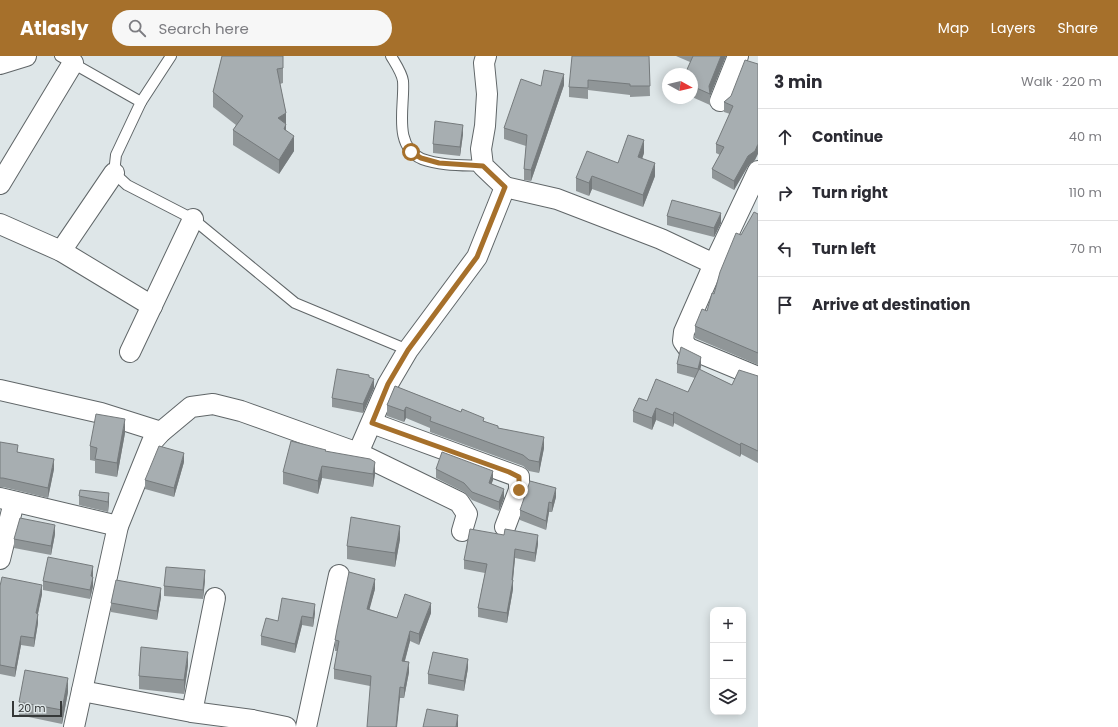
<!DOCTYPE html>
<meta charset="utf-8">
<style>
body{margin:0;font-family:Poppins,sans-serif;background:#f7f7f7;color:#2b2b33}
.controls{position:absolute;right:12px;bottom:12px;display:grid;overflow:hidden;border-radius:8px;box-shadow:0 2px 10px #0003}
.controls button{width:36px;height:36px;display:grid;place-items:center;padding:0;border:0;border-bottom:1px solid #e1e1e2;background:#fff;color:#2b2b33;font:20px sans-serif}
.compass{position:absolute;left:662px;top:12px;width:36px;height:36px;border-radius:50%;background:#fff;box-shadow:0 2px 10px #0003;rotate:98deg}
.scale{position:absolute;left:12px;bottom:10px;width:50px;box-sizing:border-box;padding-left:4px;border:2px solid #353838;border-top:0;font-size:11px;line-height:14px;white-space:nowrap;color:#353838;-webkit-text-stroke:3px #dee6e8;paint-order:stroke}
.stop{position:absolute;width:12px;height:12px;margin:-9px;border:3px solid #a6702b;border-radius:50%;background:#fff}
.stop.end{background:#a6702b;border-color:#fff;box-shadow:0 1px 4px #0008}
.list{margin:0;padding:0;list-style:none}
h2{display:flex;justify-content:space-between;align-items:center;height:52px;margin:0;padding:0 16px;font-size:17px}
h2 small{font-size:13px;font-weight:400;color:#7c7c81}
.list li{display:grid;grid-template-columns:26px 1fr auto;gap:12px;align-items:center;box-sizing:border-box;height:56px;padding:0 16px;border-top:1px solid #e1e1e2}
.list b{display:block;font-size:15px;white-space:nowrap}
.list em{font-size:13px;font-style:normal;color:#7c7c81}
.icon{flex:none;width:22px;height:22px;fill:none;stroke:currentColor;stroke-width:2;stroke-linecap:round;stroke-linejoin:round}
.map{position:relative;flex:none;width:758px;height:671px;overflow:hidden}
header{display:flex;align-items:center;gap:24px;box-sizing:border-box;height:56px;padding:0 20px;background:#a6702b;color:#fff}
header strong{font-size:19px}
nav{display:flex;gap:22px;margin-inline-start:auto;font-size:14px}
.search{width:280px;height:36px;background:#f7f7f7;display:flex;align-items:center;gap:10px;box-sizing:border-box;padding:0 14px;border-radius:22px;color:#7c7c81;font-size:15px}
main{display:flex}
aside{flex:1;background:#fff}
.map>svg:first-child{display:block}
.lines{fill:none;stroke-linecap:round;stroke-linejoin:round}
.service-casing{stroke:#606668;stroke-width:12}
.minor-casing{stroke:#606668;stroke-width:22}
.service{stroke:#fff;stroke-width:10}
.minor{stroke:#fff;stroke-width:20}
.wall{fill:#909698}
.shaded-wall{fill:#757a7c}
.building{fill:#a7aeb1;stroke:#757a7c}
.route{stroke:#a6702b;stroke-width:5}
</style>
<header>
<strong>Atlasly</strong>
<div class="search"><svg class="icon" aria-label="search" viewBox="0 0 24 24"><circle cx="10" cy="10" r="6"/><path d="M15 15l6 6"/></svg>Search here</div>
<nav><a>Map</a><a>Layers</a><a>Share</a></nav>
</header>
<main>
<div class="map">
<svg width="758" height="671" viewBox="0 0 758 671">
<rect width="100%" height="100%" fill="#dee6e8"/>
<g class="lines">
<defs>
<g id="service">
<polyline points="60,0 141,46 116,99 114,117 127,129 193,163 295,247 408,294"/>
<path d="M391 0C395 7 402 17 403 25 405 50 392 90 422 103 441 110 463 109 483 110"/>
<polyline points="141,46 171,0"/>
</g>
<g id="minor">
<polyline points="486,0 484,7 487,38 485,70 481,93 483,110 505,131"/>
<polyline points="0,8 26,0"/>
<polyline points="720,45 738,0"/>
<polyline points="0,128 73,7"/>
<polyline points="0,168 61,195 152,250"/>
<polyline points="61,195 114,117"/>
<polyline points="714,208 684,276 683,285 688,292 758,321"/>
<polyline points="130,296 193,163"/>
<polyline points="0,334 101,357 161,376"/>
<polyline points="372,367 519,421 519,434 505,471"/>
<polyline points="358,397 459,446 467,458 462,475"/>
<polyline points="0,442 118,470"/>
<polyline points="0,503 14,446"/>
<polyline points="82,635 192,656 252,664 250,671"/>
<polyline points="192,656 215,542"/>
<polyline points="252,664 286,671"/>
<polyline points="74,671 118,470 152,386 161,376 191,351 213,348 241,355 358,397 388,328 408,294 477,201 505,131 557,143 661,183 714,208 758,115"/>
<polyline points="306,671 339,519"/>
</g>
</defs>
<use href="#service" class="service-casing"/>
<use href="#minor" class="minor-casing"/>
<use href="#service" class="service"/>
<use href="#minor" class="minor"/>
</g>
<g class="wall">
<polygon points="222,0 283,12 283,27 280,28 286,57 286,75 294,95 279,118 233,89 233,74 236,69 213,51 213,36"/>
<polygon points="649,0 650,40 630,41 630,39 588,34 588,43 569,41 569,31"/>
<polygon points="676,0 726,0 710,40 710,49 692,41 692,18 690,6"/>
<polygon points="564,29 531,125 524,124 524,113 526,90 504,83 504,72 541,30"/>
<polygon points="731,40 755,104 748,110 734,134 712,122 712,113 720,99 716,97 716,88 730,58 724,56 724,46"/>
<polygon points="463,78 460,100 433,97 433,88"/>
<polygon points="644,97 642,103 655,120 643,151 592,133 589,140 576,135 576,122"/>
<polygon points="758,158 758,309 695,282 695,270 707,255 714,238 741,179"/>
<polygon points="667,160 721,167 714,181 667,169"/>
<polygon points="677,308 701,310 700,314 732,329 758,320 758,407 741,398 740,401 674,367 673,371 656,364 652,374 633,366 633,355 647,345 688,336 695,322 677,317"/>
<polygon points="369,321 374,332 363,357 332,351 332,342"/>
<polygon points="395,330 484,365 498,372 544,392 539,417 529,415 523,410 430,376 430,372 406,362 404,366 387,360 387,349"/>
<polygon points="125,377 117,421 95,417 95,405 90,404 90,390"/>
<polygon points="0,386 18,396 54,413 48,442 3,431 0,431"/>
<polygon points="326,396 375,418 373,431 322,422 318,438 283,428 283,416"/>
<polygon points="184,406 174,441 145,433 145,424"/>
<polygon points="436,413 493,424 491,428 504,442 499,455 472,444 464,436 436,422"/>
<polygon points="79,440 109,446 108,456 79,449"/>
<polygon points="556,441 552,456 549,456 546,474 520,464 520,454"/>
<polygon points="55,478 51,499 14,492 14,483"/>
<polygon points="400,483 395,511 347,503 347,490"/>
<polygon points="538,488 535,506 515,502 513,524 513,533 507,567 478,561 478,552 485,517 464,513 464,504"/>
<polygon points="93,510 93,530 90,543 43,534 43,525"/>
<polygon points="205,524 203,543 164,540 164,530"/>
<polygon points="0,530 42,538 38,558 38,567 34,591 21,589 15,621 0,618"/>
<polygon points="375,533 369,553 397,562 431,557 419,589 410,585 405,605 409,616 404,642 400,642 370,630 334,623 334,613 337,595 335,595 335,584"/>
<polygon points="161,541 157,564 111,556 111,547"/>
<polygon points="315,557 313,571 302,569 295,597 261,589 261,580 278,565"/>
<polygon points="188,609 184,638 139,633 139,620"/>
<polygon points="468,612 464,635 428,628 428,618"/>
<polygon points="68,636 62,668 19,659 19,646"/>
</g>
<g class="shaded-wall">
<polygon points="721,0 726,0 710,40 709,30"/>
<polygon points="564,18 564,29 531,125 531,114"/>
<polygon points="286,57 286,83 278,62"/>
<polygon points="463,69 463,78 460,100 460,91"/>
<polygon points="294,80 294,95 279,118 279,104"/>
<polygon points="644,84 644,97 638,114 638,101"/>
<polygon points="758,88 758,98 755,104 748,110 734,134 734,125 748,100"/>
<polygon points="655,107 655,120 643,151 643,139"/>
<polygon points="592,120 592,133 589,140 589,127"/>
<polygon points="721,157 721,167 714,181 714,172"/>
<polygon points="701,301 701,310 698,323 698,313"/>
<polygon points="374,323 374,332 363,357 363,348"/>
<polygon points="406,351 406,362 404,366 404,355"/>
<polygon points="656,352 656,364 652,374 652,362"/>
<polygon points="674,356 674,367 673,371 673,359"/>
<polygon points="125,363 125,377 117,421 117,407"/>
<polygon points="544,381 544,392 539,417 539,406"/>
<polygon points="741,387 741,398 740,401 740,389"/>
<polygon points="184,397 184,406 174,441 174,432"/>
<polygon points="54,403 54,413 48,442 48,432"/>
<polygon points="375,406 375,418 373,431 373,418"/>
<polygon points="322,410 322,422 318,438 318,425"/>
<polygon points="493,415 493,424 489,436 489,427"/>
<polygon points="556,432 556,441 552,456 552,447"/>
<polygon points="504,433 504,442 499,455 499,446"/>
<polygon points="109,437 109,446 108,456 108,446"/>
<polygon points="549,446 549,456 546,474 546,465"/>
<polygon points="55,469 55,478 51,499 51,490"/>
<polygon points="400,470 400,483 395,511 395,497"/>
<polygon points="538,479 538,488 535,506 535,497"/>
<polygon points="515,493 515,502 512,533 513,524 513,533 507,567 507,557"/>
<polygon points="93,510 93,523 93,521 93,530 90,543 91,520"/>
<polygon points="205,514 205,524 203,543 203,534"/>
<polygon points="375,523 375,533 367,563 367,553"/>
<polygon points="42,529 42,538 36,566 36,557"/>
<polygon points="161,532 161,541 157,564 157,555"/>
<polygon points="431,547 431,557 419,589 419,578"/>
<polygon points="315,548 315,557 313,571 313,562"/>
<polygon points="38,558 38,567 34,591 34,582"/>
<polygon points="302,560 302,569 295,597 295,588"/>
<polygon points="410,575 410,585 402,615 402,605"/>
<polygon points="21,580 21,589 15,621 15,612"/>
<polygon points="188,596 188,609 184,638 184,624"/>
<polygon points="468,603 468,612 464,635 464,625"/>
<polygon points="409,606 409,616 404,642 404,632"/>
<polygon points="68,622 68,636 62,668 62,654"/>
<polygon points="400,631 400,642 397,671 396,671"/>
<polygon points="458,659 458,671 456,671"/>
</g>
<g class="building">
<polygon points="222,0 283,0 283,12 277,13 286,57 278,62 286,68 284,73 294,80 279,104 233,74 243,60 213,36"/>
<polygon points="572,0 649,0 650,30 630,30 630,28 588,24 588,32 569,31"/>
<polygon points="693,0 721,0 709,30 710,38 692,30 692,18 685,18"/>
<polygon points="745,4 758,8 758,88 755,95 748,100 734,125 712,113 724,91 716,88 733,50 724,46 731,40"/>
<polygon points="544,14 564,18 531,114 524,113 527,79 504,72 521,23 541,30"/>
<polygon points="435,65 463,69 460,91 433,88"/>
<polygon points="628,79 644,84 638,101 655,107 643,139 592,120 589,127 576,122 587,95 618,107"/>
<polygon points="672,144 721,157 714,172 667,160"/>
<polygon points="754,156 758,158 758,297 695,270 702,253 707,255 712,237 714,238 720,216 736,177 741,179"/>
<polygon points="681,291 701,301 698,313 677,308"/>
<polygon points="337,313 369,319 369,321 374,323 363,348 332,342"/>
<polygon points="699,313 732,329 739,314 758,320 758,395 741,387 740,389 674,356 673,359 656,352 652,362 633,355 639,342 647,345 656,323 688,336"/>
<polygon points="395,330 461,356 462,353 484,362 483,365 498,370 498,372 544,381 539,406 529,404 523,399 430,365 431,361 406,351 404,355 387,349"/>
<polygon points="96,358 125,363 117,407 95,403 97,392 90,390"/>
<polygon points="291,385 326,394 325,395 370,403 375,406 373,418 322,410 318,425 283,416"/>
<polygon points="0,386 18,389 17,396 54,403 48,432 3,422 0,422"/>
<polygon points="159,390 184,397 174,432 145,424"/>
<polygon points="442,396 493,415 489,427 504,433 499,446 472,436 464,427 436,413"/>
<polygon points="530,425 556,432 552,447 549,446 546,465 520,454"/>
<polygon points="80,434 109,437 108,446 79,440"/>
<polygon points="351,461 400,470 395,497 347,490"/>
<polygon points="20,462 55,469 51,490 14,483"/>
<polygon points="470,473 504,479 505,473 538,479 535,497 515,493 512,524 513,524 507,557 478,552 487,508 464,504"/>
<polygon points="48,501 93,510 91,520 93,521 90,534 43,525"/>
<polygon points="166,511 205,514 203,534 164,530"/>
<polygon points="349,516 375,523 367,553 397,562 405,538 431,547 419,578 410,575 402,605 409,606 404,632 400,631 396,671 367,671 371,620 334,613 339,585 335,584 337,573"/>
<polygon points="2,521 42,529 36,557 38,558 34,582 21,580 15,612 0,609 0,530"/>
<polygon points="116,524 161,532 157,555 111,547"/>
<polygon points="282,542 315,548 313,562 302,560 295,588 261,580 266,562 278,565"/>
<polygon points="141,591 188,596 184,624 139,620"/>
<polygon points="433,596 468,603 464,625 428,618"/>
<polygon points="25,614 68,622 62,654 19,646"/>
<polygon points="427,653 458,659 456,671 423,671"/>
</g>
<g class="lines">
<polyline class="route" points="411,96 421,102 439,107 483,110 505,131 477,201 408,294 388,328 372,367 509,416 519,421 519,434"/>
</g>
</svg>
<div class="controls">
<button>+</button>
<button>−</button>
<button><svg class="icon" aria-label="layers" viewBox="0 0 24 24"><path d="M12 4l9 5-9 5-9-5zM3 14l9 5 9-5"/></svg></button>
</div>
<svg class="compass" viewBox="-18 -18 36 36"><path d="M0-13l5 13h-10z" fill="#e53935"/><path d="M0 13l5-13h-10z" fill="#7c7c81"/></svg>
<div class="scale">20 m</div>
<div class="stop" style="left:411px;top:96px"></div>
<div class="stop end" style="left:519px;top:434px"></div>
</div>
<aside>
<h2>3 min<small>Walk · 220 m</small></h2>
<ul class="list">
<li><svg class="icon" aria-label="ahead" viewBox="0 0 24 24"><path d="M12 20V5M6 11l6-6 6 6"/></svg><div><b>Continue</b></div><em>40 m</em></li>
<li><svg class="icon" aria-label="right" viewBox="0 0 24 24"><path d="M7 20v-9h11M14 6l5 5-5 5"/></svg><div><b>Turn right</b></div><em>110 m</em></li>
<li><svg class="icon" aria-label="left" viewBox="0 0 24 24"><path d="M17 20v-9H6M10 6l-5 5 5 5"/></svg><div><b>Turn left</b></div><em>70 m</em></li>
<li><svg class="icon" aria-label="arrive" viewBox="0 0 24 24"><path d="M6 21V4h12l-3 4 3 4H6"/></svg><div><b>Arrive at destination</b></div></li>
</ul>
</aside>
</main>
